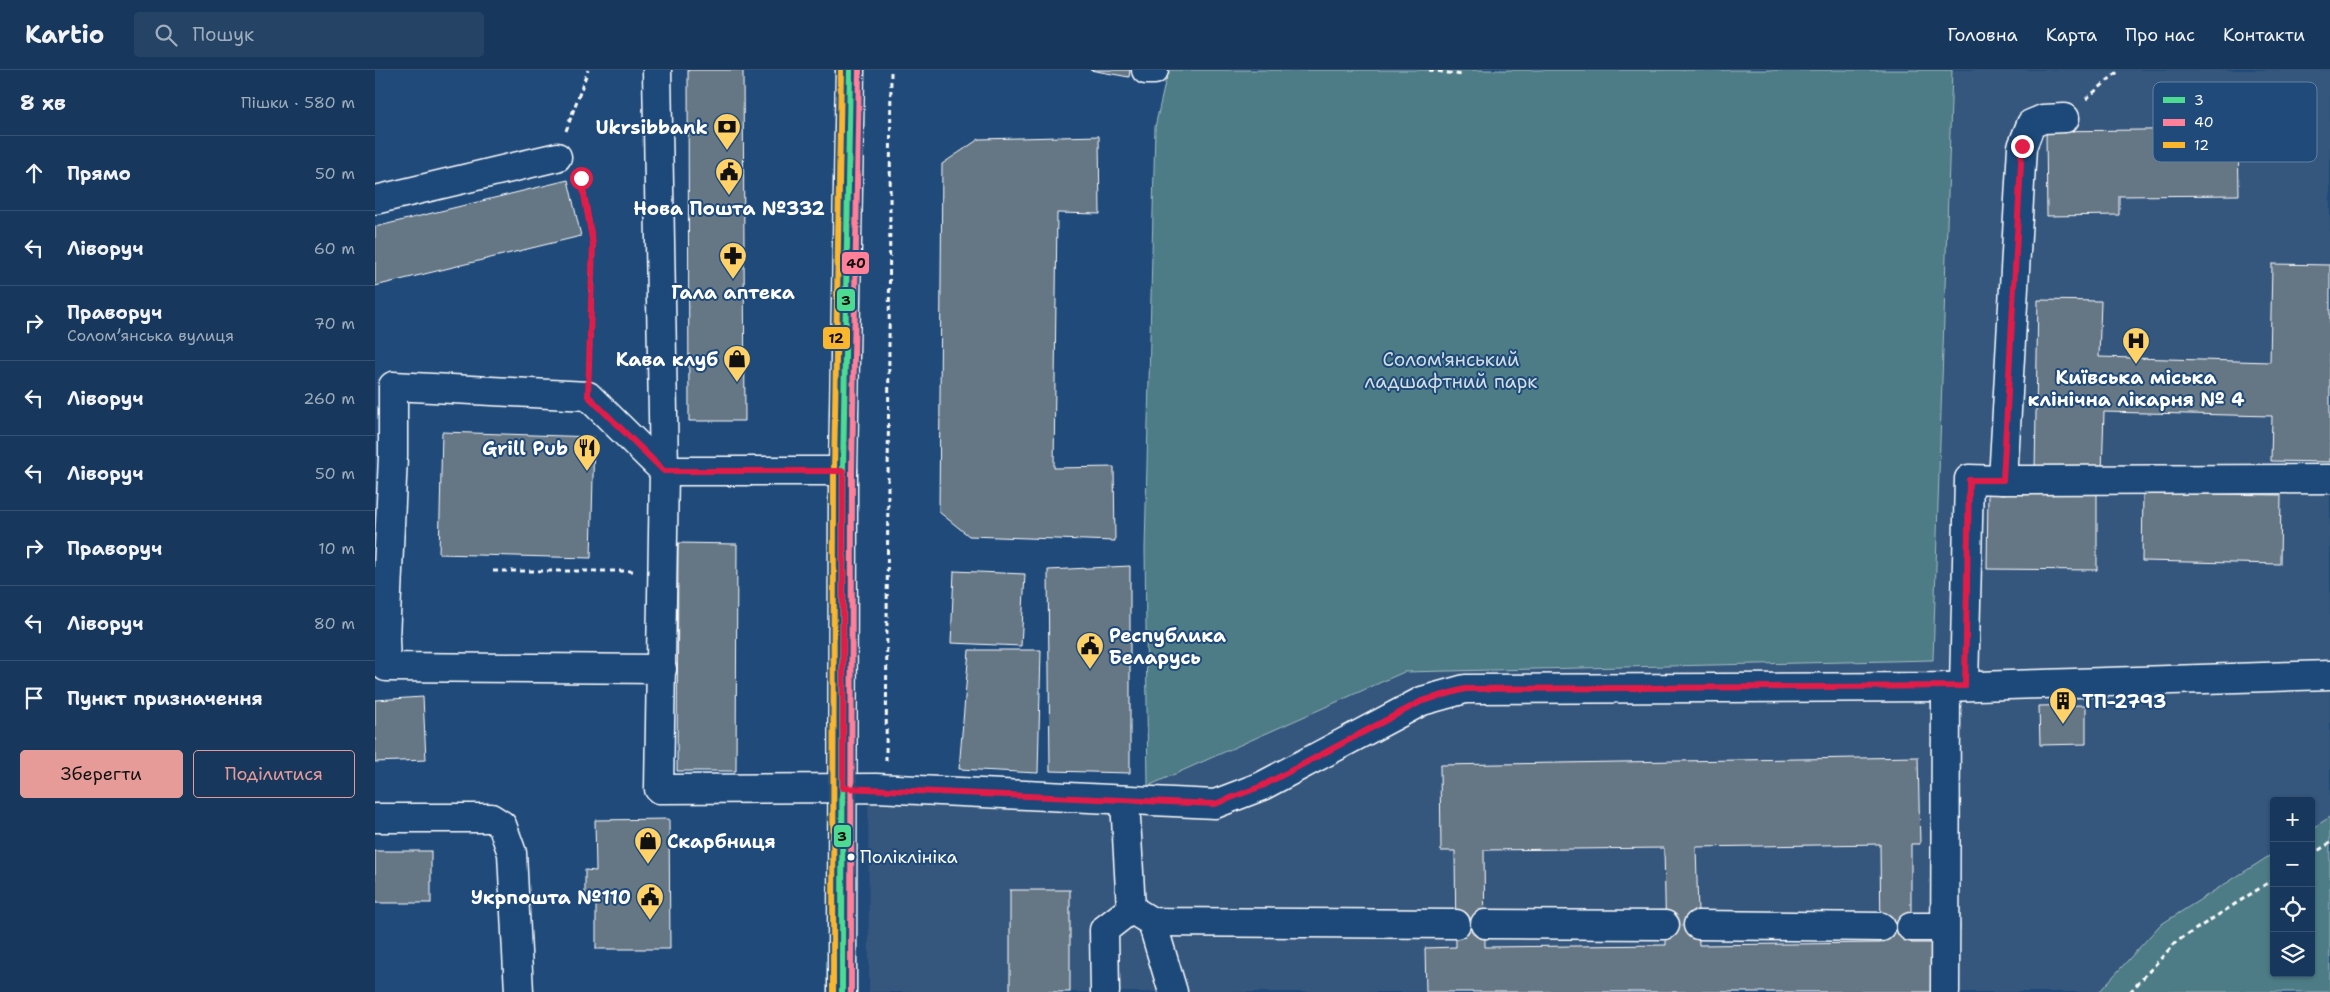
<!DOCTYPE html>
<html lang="uk">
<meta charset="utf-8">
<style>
body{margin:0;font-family:"Shantell Sans",sans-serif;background:#244365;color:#f1f3f6}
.controls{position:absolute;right:15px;bottom:15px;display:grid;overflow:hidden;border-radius:5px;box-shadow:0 1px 4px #0004}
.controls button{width:45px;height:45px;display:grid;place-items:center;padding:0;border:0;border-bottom:1px solid #365272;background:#17385c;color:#f1f3f6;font:25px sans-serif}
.stop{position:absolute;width:15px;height:15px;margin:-11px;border:4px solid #e11d48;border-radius:50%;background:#fff}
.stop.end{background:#e11d48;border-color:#fff;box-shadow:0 1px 5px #0008}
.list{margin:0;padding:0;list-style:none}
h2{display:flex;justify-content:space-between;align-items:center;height:65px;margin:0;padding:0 20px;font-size:21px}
h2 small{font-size:16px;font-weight:400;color:#9eacbb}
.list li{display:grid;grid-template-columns:32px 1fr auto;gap:15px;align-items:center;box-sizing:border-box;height:75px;padding:0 20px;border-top:1px solid #365272}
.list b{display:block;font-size:19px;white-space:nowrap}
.list p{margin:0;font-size:16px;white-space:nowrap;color:#9eacbb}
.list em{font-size:16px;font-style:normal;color:#9eacbb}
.actions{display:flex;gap:10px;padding:15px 20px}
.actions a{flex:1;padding:11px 0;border:1px solid #e69b98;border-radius:5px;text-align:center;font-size:18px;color:#e69b98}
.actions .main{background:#e69b98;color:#111}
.icon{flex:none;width:28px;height:28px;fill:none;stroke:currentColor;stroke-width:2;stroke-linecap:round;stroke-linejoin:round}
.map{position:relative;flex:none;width:1955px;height:922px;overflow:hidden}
header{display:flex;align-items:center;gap:30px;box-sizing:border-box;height:70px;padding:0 25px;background:#17385c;border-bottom:1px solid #365272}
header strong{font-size:24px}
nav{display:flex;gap:28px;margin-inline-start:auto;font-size:18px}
.search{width:350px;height:45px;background:#244365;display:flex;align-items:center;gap:12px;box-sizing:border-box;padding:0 18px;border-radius:5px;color:#9eacbb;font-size:19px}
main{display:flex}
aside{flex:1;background:#17385c}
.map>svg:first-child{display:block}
.built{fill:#34577d}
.green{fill:#4d7c86;stroke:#a6bec2}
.building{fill:#657685;stroke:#fff;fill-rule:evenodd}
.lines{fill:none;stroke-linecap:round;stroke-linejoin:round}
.minor-casing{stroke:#fff;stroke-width:31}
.major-casing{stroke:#fff;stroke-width:31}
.path{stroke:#fff;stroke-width:3;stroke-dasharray:5 4;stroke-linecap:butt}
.minor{stroke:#1f4a7a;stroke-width:28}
.major{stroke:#6b7f7c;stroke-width:28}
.bus-1-casing{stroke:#1f4a7a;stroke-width:10}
.bus-2-casing{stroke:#1f4a7a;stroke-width:10}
.bus-3-casing{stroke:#1f4a7a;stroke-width:10}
.bus-1{stroke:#4ddb92;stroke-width:6}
.bus-2{stroke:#ff8098;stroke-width:6}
.bus-3{stroke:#fab62d;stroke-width:6}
.route{stroke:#e11d48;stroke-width:6}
.bus-dot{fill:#fff;stroke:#1f4a7a;stroke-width:2}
.labels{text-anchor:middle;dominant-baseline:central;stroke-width:4;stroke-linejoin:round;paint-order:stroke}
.bus-label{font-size:18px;fill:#fff;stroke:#1f4a7a;text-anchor:start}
.poi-label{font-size:19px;font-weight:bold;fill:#fff;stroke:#1f4a7a;text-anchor:end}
.park-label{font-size:19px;fill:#d2dee1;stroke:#1f4a7a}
.key{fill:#1f4a7a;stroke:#6280a2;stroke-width:1}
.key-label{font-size:14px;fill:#fff}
.line-badge{stroke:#1f4a7a;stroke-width:2}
.pale-badge-label{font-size:14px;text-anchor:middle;font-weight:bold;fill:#111}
</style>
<header>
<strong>Kartio</strong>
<div class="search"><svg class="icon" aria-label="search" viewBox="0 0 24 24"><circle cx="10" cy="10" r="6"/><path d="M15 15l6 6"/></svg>Пошук</div>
<nav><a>Головна</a><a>Карта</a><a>Про нас</a><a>Контакти</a></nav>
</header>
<main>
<aside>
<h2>8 хв<small>Пішки · 580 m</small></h2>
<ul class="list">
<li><svg class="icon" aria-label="ahead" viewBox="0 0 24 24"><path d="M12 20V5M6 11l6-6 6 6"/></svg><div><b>Прямо</b></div><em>50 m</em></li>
<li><svg class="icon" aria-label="left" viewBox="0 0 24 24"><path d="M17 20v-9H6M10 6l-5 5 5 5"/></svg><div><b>Ліворуч</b></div><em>60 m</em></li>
<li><svg class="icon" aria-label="right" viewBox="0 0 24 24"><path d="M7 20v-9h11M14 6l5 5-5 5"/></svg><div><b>Праворуч</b><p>Соломʼянська вулиця</p></div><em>70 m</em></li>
<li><svg class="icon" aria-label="left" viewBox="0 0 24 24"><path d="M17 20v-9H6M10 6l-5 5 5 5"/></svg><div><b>Ліворуч</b></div><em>260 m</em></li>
<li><svg class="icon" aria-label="left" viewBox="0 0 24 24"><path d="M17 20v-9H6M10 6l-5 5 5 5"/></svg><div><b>Ліворуч</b></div><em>50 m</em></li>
<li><svg class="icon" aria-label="right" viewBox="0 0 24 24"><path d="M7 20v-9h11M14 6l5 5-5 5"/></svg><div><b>Праворуч</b></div><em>10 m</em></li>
<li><svg class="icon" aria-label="left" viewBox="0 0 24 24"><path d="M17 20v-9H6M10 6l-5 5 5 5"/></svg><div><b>Ліворуч</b></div><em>80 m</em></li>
<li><svg class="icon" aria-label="arrive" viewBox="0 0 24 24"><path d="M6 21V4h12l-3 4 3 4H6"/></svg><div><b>Пункт призначення</b></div></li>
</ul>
<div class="actions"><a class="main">Зберегти</a><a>Поділитися</a></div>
</aside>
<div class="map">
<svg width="1955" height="922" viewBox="0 0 1955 922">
<rect width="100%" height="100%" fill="#1f4a7a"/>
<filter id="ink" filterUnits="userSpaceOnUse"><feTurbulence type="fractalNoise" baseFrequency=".02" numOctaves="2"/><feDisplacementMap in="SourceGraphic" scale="10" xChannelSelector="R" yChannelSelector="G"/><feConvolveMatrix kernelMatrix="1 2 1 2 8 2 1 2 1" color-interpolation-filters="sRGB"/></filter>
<g filter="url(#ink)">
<polygon class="built" points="1577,0 1955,0 1955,747 1936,759 1936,731 1899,731 1899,783 1785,855 1724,922 494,922 493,708 773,716 1029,602 1558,590"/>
<g class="green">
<polygon points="793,0 1577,0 1558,590 1029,602 773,716 770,479 780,57"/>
<polygon points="1955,747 1955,922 1724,922 1785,855 1899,783 1899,903 1936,903 1936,759"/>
</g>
<g class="building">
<polygon points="313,0 368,0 370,351 314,351"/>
<polygon points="715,0 755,0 754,7"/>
<polygon points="1863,59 1864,125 1744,126 1744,145 1672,146 1671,61"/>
<polygon points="724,66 725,144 682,143 679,398 739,397 740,471 594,466 564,442 567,94 604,69"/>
<polygon points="193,110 206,166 0,216 0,157"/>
<polygon points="1897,194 1955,195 1955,392 1896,391 1897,346 1729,342 1727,402 1660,401 1663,230 1726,231 1724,287 1895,292"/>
<polygon points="67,362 219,367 216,488 64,484"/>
<polygon points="1613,423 1722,423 1722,500 1612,499"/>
<polygon points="1768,423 1906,425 1905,494 1767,491"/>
<polygon points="303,473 362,474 361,701 302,701"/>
<polygon points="755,496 755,703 675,701 673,500"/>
<polygon points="579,501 650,504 646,576 576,573"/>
<polygon points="594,580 666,580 663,703 584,699"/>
<polygon points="48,627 51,690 0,692 0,630"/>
<polygon points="1711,635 1711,674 1665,675 1664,636"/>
<path d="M1543 687 1545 774H1536V873H1559L1560 922H1051L1050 878 1081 877 1080 781H1066L1065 695ZM1505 774 1506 873 1324 875 1321 777ZM1289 778 1291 875 1110 877 1109 780Z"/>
<polygon points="294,749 295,879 221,879 221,829 210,829 210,800 221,801 220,750"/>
<rect x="0" y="781" width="56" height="52"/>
<rect x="635" y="820" width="60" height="102"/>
</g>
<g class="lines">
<defs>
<g id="minor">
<polyline points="282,0 289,401 284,719 501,718 840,734 887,716 1047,631 1090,619 1571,617 1955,605"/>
<polyline points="771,0 779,0"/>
<polyline points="0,130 182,87"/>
<polyline points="1628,410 1955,409"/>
<polyline points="287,599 11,597 10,569 18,386 18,316 213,326 289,401 468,401"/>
<polyline points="1589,616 1594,409 1628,410 1647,77 1656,54 1668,49 1690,48"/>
<polyline points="750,730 756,839"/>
<polyline points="0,748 116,748 127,755 137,783 144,922"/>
<polyline points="756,839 777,852 1081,854"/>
<polyline points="777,852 798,922"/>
<polyline points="1110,854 1290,855"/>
<polyline points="1323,855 1506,857"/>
<polyline points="1536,857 1570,857"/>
<polyline points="730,922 729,860 756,839"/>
<polyline points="1570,922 1571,617"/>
</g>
<polyline id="major" points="467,922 468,401 475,0"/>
</defs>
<use href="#minor" class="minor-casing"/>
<use href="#major" class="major-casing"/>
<g class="path">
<polyline points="1054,0 1087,5"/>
<polyline points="1711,29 1745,0"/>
<polyline points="191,61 213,0"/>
<polyline points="203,105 206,107 218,174 214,299"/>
<polyline points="118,501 260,501"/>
<polyline points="511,691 516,0"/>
<polyline points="1936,785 1955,773"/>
<polyline points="1755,922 1801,872 1899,809"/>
</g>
<use href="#minor" class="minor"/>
<use href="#major" class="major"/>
<defs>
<polyline id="bus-1" points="467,922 468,401 475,0"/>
<polyline id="bus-2" points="476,922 477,401 484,0"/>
<polyline id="bus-3" points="458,922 459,401 466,0"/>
</defs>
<use href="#bus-1" class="bus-1-casing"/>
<use href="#bus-2" class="bus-2-casing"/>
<use href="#bus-3" class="bus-3-casing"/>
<use href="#bus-1" class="bus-1"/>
<use href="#bus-2" class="bus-2"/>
<use href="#bus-3" class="bus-3"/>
</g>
</g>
<g class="lines" filter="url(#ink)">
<polyline class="route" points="206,108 218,174 213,326 289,401 468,401 468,718 840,734 887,716 1047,631 1090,619 1590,616 1594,410 1628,410 1647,76"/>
</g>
<defs>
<symbol id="bank-pin" viewBox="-11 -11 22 30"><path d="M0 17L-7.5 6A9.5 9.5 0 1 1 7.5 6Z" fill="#ffd166" stroke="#1f4a7a"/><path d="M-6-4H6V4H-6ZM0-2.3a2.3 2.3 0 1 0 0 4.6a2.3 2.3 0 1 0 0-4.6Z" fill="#111"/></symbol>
<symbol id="civic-pin" viewBox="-11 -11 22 30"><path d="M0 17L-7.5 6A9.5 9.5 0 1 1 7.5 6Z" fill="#ffd166" stroke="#1f4a7a"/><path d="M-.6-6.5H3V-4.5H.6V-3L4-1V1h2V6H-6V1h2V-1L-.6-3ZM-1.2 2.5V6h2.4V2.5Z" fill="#111"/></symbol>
<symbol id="pharmacy-pin" viewBox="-11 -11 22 30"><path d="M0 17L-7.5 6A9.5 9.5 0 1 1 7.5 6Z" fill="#ffd166" stroke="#1f4a7a"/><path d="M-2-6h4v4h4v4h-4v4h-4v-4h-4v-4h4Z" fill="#111"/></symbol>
<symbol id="hospital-pin" viewBox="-11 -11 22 30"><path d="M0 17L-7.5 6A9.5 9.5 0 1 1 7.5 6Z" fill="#ffd166" stroke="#1f4a7a"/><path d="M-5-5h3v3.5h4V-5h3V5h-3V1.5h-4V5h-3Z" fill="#111"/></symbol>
<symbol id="shop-pin" viewBox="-11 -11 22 30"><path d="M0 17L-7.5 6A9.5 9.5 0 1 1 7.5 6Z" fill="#ffd166" stroke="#1f4a7a"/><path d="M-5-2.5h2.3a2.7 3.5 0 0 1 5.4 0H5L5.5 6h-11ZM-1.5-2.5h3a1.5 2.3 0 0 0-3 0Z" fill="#111"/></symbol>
<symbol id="restaurant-pin" viewBox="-11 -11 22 30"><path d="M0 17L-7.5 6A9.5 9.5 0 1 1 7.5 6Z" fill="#ffd166" stroke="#1f4a7a"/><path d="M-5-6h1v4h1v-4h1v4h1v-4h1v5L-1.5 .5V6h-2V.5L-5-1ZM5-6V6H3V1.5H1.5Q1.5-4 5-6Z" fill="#111"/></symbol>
<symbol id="building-pin" viewBox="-11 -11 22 30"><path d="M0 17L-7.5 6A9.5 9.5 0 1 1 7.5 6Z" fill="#ffd166" stroke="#1f4a7a"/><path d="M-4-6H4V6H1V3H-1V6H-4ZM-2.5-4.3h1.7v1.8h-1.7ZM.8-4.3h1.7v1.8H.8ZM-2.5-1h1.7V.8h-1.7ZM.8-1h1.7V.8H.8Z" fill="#111"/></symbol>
</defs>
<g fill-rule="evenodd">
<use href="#bank-pin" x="336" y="41" width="32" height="43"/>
<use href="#civic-pin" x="338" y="86" width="32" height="43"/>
<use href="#pharmacy-pin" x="342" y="170" width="32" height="43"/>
<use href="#hospital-pin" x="1745" y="255" width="32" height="43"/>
<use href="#shop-pin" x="346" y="273" width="32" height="43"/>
<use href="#restaurant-pin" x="196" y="362" width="32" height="43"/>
<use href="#civic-pin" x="699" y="560" width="32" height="43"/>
<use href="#building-pin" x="1672" y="615" width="32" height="43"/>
<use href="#shop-pin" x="257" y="755" width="32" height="43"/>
<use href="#civic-pin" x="259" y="811" width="32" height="43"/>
</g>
<circle class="bus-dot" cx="476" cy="787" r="4.5"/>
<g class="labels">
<g class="bus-label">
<text x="485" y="787">Поліклініка</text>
</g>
<g class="poi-label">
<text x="333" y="57">Ukrsibbank</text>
<text x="354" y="138" text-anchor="middle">Нова Пошта №332</text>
<text x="358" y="222" text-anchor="middle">Гала аптека</text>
<text x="343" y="289">Кава клуб</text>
<text x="1761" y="307" text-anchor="middle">Київська міська<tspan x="1761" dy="22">клінічна лікарня № 4</tspan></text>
<text x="193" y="378">Grill Pub</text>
<text x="734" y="565" text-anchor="start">Республика<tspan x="734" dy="22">Беларусь</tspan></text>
<text x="1707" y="631" text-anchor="start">ТП-2793</text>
<text x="292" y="771" text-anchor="start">Скарбниця</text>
<text x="256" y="827">Укрпошта №110</text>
</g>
<g class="park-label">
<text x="1076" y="289">Солом'янський<tspan x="1076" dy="22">ладшафтний парк</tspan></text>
</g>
</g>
<rect x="1778" y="12" width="164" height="80" rx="8" class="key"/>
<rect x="1788" y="27" width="22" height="6" fill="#4ddb92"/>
<rect x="1788" y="49" width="22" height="7" fill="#ff8098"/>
<rect x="1788" y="72" width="22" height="6" fill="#fab62d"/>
<g class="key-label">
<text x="1819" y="35">3</text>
<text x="1819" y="57">40</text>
<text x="1819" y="80">12</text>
</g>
<g class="line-badge">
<rect x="466" y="181" width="29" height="24" rx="5" fill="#ff8098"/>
<rect x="461" y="218" width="20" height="24" rx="5" fill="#4ddb92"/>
<rect x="447" y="256" width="29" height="24" rx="5" fill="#fab62d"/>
<rect x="458" y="754" width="19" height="24" rx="5" fill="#4ddb92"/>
</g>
<g class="pale-badge-label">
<text x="481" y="198">40</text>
<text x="471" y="235">3</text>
<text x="461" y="273">12</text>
<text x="467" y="771">3</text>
</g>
</svg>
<div class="controls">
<button>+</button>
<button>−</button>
<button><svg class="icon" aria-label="locate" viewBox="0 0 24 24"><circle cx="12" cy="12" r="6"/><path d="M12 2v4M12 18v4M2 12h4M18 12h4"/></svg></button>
<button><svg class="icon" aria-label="layers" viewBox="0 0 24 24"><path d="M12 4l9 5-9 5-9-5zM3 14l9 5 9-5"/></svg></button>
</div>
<div class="stop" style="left:206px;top:108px"></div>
<div class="stop end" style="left:1647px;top:76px"></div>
</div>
</main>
